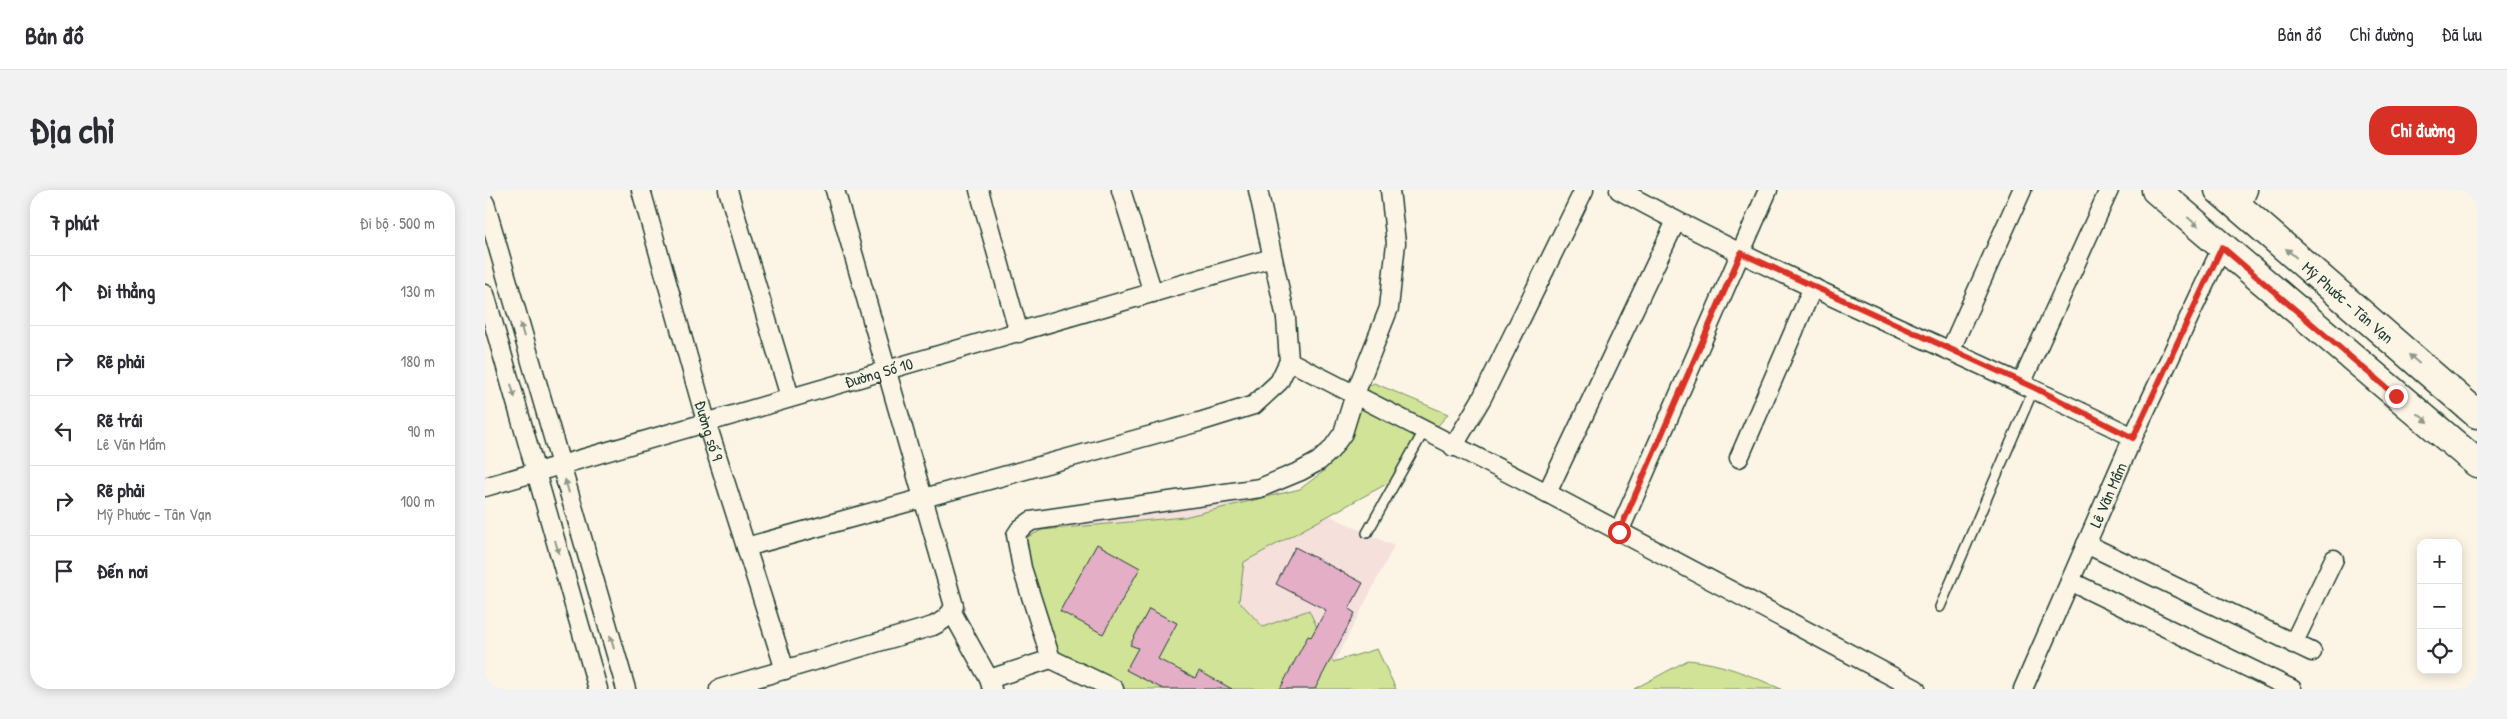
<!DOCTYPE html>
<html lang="vi">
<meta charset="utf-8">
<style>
body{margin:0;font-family:"Patrick Hand",sans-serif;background:#f2f2f3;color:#2b2b33}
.controls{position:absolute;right:15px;bottom:15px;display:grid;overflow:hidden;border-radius:10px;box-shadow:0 2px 12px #0003}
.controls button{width:45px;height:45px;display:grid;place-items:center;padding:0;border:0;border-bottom:1px solid #e1e1e2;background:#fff;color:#2b2b33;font:25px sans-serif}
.stop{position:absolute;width:15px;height:15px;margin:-11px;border:4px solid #d93025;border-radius:50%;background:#fff}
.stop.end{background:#d93025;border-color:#fff;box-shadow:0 1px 5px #0008}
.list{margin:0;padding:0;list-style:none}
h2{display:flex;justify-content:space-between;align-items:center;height:65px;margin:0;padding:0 20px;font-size:21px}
h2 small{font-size:16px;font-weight:400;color:#7c7c81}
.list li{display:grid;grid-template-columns:32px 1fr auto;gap:15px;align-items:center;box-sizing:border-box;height:70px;padding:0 20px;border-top:1px solid #e1e1e2}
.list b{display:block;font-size:19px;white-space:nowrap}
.list p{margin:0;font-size:16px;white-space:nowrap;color:#7c7c81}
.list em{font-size:16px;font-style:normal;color:#7c7c81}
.icon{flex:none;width:28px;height:28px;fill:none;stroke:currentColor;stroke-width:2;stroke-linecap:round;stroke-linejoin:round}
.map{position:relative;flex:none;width:1992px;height:499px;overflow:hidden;border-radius:20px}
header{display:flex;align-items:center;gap:30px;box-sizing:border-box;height:70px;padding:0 25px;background:#fff;border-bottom:1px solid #e1e1e2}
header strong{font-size:24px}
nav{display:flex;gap:28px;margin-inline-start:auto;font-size:18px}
.intro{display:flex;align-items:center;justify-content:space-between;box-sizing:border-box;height:120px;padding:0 30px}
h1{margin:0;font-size:35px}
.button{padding:12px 22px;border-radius:20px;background:#d93025;color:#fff;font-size:18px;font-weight:700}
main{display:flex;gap:30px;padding:0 30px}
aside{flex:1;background:#fff;border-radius:20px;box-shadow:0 2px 12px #0003}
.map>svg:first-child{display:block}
.built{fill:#f5e0dc}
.green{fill:#d1e397;stroke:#789066}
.building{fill:#e4aec7;stroke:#1f3d34}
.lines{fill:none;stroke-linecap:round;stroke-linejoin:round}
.lane-casing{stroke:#1f3d34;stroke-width:12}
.street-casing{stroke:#1f3d34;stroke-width:21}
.primary-casing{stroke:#1f3d34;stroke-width:31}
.lane{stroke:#fcf5e5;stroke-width:9}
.street{stroke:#fcf5e5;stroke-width:18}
.primary{stroke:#fcf5e5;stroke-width:28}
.oneway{fill:#8e998c}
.route{stroke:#d93025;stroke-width:6}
.labels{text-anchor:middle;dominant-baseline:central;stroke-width:4;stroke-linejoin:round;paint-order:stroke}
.street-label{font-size:16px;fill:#1f3d34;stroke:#fcf5e5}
</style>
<header>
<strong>Bản đồ</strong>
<nav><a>Bản đồ</a><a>Chỉ đường</a><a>Đã lưu</a></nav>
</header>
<div class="intro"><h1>Địa chỉ</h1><a class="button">Chỉ đường</a></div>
<main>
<aside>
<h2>7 phút<small>Đi bộ · 500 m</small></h2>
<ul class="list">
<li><svg class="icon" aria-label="ahead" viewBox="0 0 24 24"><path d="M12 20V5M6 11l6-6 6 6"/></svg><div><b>Đi thẳng</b></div><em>130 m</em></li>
<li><svg class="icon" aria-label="right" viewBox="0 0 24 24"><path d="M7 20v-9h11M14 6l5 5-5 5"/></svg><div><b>Rẽ phải</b></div><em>180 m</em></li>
<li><svg class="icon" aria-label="left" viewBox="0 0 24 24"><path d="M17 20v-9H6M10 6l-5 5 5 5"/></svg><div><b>Rẽ trái</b><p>Lê Văn Mầm</p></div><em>90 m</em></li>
<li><svg class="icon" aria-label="right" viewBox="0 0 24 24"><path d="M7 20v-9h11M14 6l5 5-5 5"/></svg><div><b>Rẽ phải</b><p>Mỹ Phước - Tân Vạn</p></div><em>100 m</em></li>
<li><svg class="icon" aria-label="arrive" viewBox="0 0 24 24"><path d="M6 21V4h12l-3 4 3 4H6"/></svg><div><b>Đến nơi</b></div></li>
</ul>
</aside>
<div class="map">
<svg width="1992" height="499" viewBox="0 0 1992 499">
<rect width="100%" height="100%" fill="#fcf5e5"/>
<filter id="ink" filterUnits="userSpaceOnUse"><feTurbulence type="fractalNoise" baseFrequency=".02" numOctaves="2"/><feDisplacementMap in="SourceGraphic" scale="10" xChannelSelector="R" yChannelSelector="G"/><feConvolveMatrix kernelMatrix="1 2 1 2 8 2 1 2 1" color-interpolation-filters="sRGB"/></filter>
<g filter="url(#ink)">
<polygon class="built" points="791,300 909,356 836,499 653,499 536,347 542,339"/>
<g class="green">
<polygon points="889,193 963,224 905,292 759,372 754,411 778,437 824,420 848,472 892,459 911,499 628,499 566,469 528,354 557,340 699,327 815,299 839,281 870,204"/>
<path d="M1203 470C1237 473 1265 485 1296 499H1149Z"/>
</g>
<g class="building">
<polygon points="612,354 655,378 618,444 575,421"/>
<polygon points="810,357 878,393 864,419 870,423 830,499 795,499 823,446 826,447 841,420 791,394"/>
<polygon points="664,419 692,433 673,469 710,488 714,481 747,499 678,499 641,480 653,458 645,455"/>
</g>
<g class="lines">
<defs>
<g id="lane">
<polyline points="882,343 939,241"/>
<polyline points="1455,417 1549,198"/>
</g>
<g id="street">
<path id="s1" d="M156 0 221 231 300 480"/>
<polyline points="243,0 305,207"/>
<polyline points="494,0 534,143"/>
<polyline points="636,0 668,103"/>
<path d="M1134 0C1301 92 1478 163 1648 247"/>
<polyline points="0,13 141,499"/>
<polyline points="1755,18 1763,0"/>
<polyline points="0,104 113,499"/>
<polyline points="1465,161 1537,0"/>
<polyline points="804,171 1062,303 1431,499"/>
<polyline points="1537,192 1624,0"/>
<polyline points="968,257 997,208 1099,0"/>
<polyline points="1254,268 1328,97"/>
<path id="s2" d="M0 297 787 68"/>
<polyline points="1062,303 1191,31"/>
<polyline points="1134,342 1283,0"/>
<polyline points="1601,354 1827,462"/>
<polyline points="261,357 714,232 769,215 794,192 804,171 801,128 773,0"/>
<polyline points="1585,391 1807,499"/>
<polyline points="467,422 504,489 507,499"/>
<polyline points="1808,454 1849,369"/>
<polyline points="566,469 537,378 531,345 535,339 546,331 775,298 816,281 834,271 846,260 858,243 870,204 904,118 911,53 905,0"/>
<polyline points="504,489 566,469 629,499"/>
<path d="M234 499 448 436C458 431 465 426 469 416L350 0"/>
<path id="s3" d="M1538 499 1648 247 1737 57"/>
</g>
<g id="primary">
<polyline points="1671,0 1992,273"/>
<path id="s4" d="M1734 0 1992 224"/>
</g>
</defs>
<use href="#lane" class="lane-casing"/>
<use href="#street" class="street-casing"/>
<use href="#primary" class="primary-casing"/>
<use href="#lane" class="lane"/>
<use href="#street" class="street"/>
<use href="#primary" class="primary"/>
</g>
<defs><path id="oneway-solid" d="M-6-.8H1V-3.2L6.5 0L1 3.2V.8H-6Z" transform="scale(1.25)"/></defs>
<g class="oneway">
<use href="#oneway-solid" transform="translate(1708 32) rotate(41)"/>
<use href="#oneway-solid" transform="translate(1806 63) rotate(-139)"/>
<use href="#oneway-solid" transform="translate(37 140) rotate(-106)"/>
<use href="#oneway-solid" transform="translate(1929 169) rotate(-139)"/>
<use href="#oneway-solid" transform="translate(28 201) rotate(74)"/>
<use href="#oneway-solid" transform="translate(1938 228) rotate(40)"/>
<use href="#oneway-solid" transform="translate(82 296) rotate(-106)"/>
<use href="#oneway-solid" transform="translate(72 357) rotate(74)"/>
<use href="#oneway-solid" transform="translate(127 452) rotate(-106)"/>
</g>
</g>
<g class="lines" filter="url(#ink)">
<polyline class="route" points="1134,342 1256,63 1550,198 1648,248 1737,57 1911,206"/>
</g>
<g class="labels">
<g class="street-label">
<text stroke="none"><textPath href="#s4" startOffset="171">Mỹ Phước - Tân Vạn</textPath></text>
<text stroke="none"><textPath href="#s2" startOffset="410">Đường Số 10</textPath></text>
<text stroke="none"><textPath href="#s1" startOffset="250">Đường số 9</textPath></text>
<text stroke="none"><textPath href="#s3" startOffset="212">Lê Văn Mầm</textPath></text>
</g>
</g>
</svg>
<div class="controls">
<button>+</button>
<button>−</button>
<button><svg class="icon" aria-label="locate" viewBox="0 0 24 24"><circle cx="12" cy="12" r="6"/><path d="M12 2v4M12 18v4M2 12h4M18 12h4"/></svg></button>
</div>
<div class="stop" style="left:1134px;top:342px"></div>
<div class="stop end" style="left:1911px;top:206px"></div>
</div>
</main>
